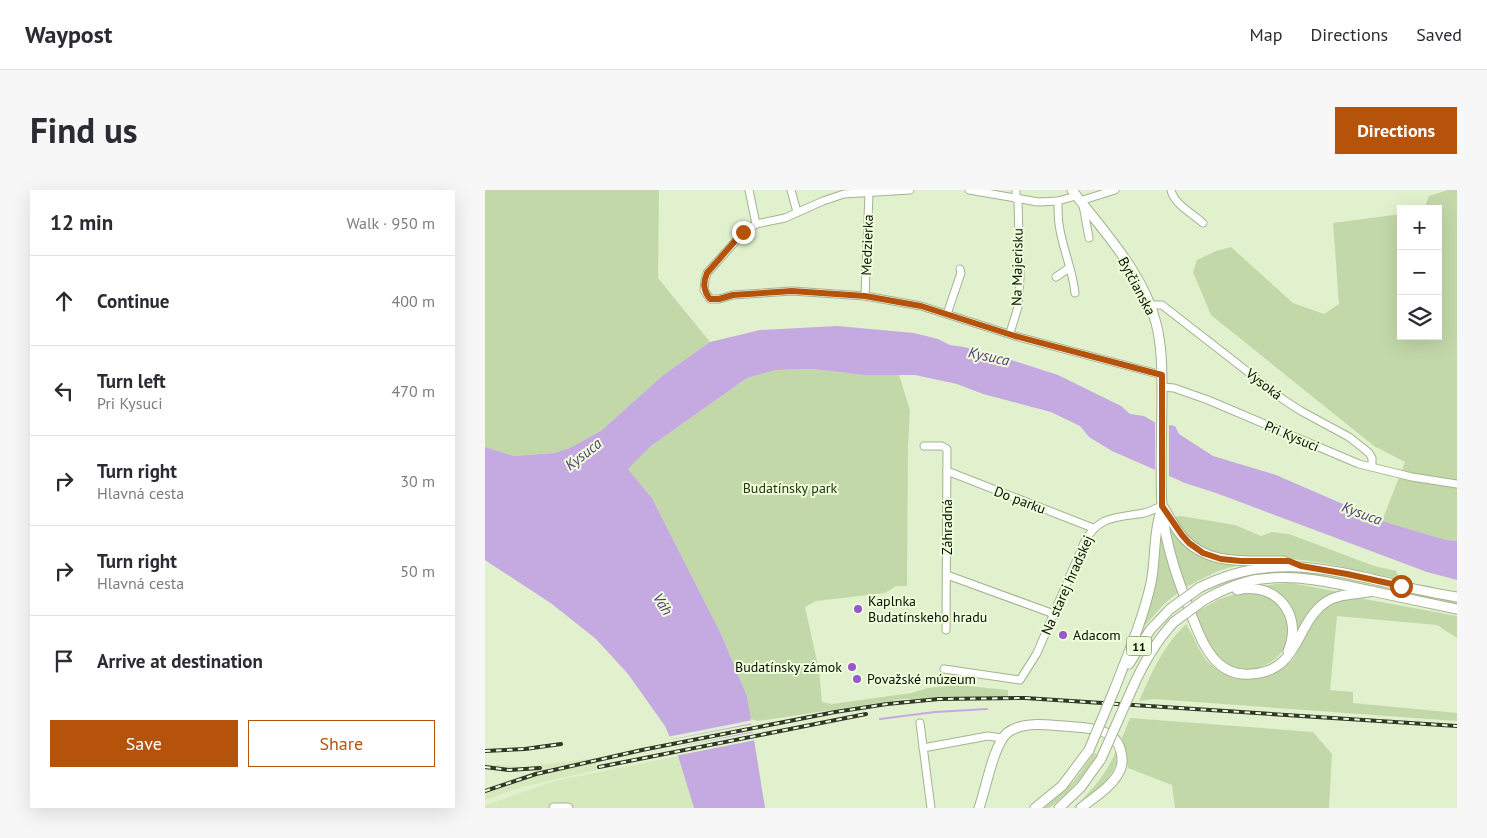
<!DOCTYPE html>
<meta charset="utf-8">
<style>
body{margin:0;font-family:"PT Sans",sans-serif;background:#f7f7f7;color:#2b2b33}
.controls{position:absolute;right:15px;top:15px;display:grid;overflow:hidden;border-radius:0px;box-shadow:0 5px 20px #0002}
.controls button{width:45px;height:45px;display:grid;place-items:center;padding:0;border:0;border-bottom:1px solid #e1e1e2;background:#fff;color:#2b2b33;font:25px sans-serif}
.stop{position:absolute;width:15px;height:15px;margin:-11px;border:4px solid #b45309;border-radius:50%;background:#fff}
.stop.end{background:#b45309;border-color:#fff;box-shadow:0 1px 5px #0008}
.list{margin:0;padding:0;list-style:none}
h2{display:flex;justify-content:space-between;align-items:center;height:65px;margin:0;padding:0 20px;font-size:21px}
h2 small{font-size:16px;font-weight:400;color:#7c7c81}
.list li{display:grid;grid-template-columns:32px 1fr auto;gap:15px;align-items:center;box-sizing:border-box;height:90px;padding:0 20px;border-top:1px solid #e1e1e2}
.list b{display:block;font-size:19px;white-space:nowrap}
.list p{margin:0;font-size:16px;white-space:nowrap;color:#7c7c81}
.list em{font-size:16px;font-style:normal;color:#7c7c81}
.actions{display:flex;gap:10px;padding:15px 20px}
.actions a{flex:1;padding:11px 0;border:1px solid #b45309;border-radius:0px;text-align:center;font-size:18px;color:#b45309}
.actions .main{background:#b45309;color:#fff}
.icon{flex:none;width:28px;height:28px;fill:none;stroke:currentColor;stroke-width:2;stroke-linecap:round;stroke-linejoin:round}
.map{position:relative;flex:none;width:972px;height:618px;overflow:hidden;border-radius:0px}
header{display:flex;align-items:center;gap:30px;box-sizing:border-box;height:70px;padding:0 25px;background:#fff;border-bottom:1px solid #e1e1e2}
header strong{font-size:24px}
nav{display:flex;gap:28px;margin-inline-start:auto;font-size:18px}
.intro{display:flex;align-items:center;justify-content:space-between;box-sizing:border-box;height:120px;padding:0 30px}
h1{margin:0;font-size:35px}
.button{padding:12px 22px;border-radius:0px;background:#b45309;color:#fff;font-size:18px;font-weight:700}
main{display:flex;gap:30px;padding:0 30px}
aside{flex:1;background:#fff;border-radius:0px;box-shadow:0 5px 20px #0002}
.map>svg:first-child{display:block}
.built{fill:#d5e9bd}
.green{fill:#c3d8a9}
.water{fill:#c5a9e1}
.pier{fill:#e1f1cd}
.lines{fill:none;stroke-linecap:round;stroke-linejoin:round}
.stream{stroke:#c5a9e1;stroke-width:2}
.minor-casing{stroke:#a3b390;stroke-width:9}
.major-casing{stroke:#a3b390;stroke-width:11}
.minor{stroke:#fff;stroke-width:7}
.major{stroke:#fff;stroke-width:9}
.rail-casing{stroke:#303728;stroke-width:4}
.rail{stroke:#eefeda;stroke-width:2;stroke-dasharray:5.5;stroke-linecap:butt}
.major-bridge-casing{stroke:#a3b390;stroke-width:11;stroke-linecap:butt}
.major-bridge{stroke:#fff;stroke-width:9}
.route{stroke:#b45309;stroke-width:6}
.poi-dot{fill:#9857cd;stroke:#eefeda;stroke-width:2}
.labels{text-anchor:middle;dominant-baseline:central;stroke-width:4;stroke-linejoin:round;paint-order:stroke}
.shield{fill:#eefeda;stroke:#4e5644;stroke-width:1}
.shield-label{font-size:12px;font-weight:bold;fill:#090e04}
.street-label{font-size:14px;fill:#090e04;stroke:#eefeda}
.park-label{font-size:14px;fill:#243408;stroke:#eefeda}
.poi-label{font-size:14px;fill:#090e04;stroke:#eefeda;text-anchor:start}
.water-label{font-size:15px;font-style:italic;fill:#5b377a;stroke:#eefeda}
</style>
<header>
<strong>Waypost</strong>
<nav><a>Map</a><a>Directions</a><a>Saved</a></nav>
</header>
<div class="intro"><h1>Find us</h1><a class="button">Directions</a></div>
<main>
<aside>
<h2>12 min<small>Walk · 950 m</small></h2>
<ul class="list">
<li><svg class="icon" aria-label="ahead" viewBox="0 0 24 24"><path d="M12 20V5M6 11l6-6 6 6"/></svg><div><b>Continue</b></div><em>400 m</em></li>
<li><svg class="icon" aria-label="left" viewBox="0 0 24 24"><path d="M17 20v-9H6M10 6l-5 5 5 5"/></svg><div><b>Turn left</b><p>Pri Kysuci</p></div><em>470 m</em></li>
<li><svg class="icon" aria-label="right" viewBox="0 0 24 24"><path d="M7 20v-9h11M14 6l5 5-5 5"/></svg><div><b>Turn right</b><p>Hlavná cesta</p></div><em>30 m</em></li>
<li><svg class="icon" aria-label="right" viewBox="0 0 24 24"><path d="M7 20v-9h11M14 6l5 5-5 5"/></svg><div><b>Turn right</b><p>Hlavná cesta</p></div><em>50 m</em></li>
<li><svg class="icon" aria-label="arrive" viewBox="0 0 24 24"><path d="M6 21V4h12l-3 4 3 4H6"/></svg><div><b>Arrive at destination</b></div></li>
</ul>
<div class="actions"><a class="main">Save</a><a>Share</a></div>
</aside>
<div class="map">
<svg width="972" height="618" viewBox="0 0 972 618">
<rect width="100%" height="100%" fill="#e1f1cd"/>
<g class="built">
<polygon points="193,566 209,618 0,618 0,616 14,610 70,591"/>
<polygon points="110,568 112,580 37,597 0,610 0,598 54,580 20,582 0,580 0,574 41,577"/>
</g>
<g class="green">
<polygon points="0,0 174,0 173,88 225,152 177,186 117,240 85,258 69,263 29,266 0,257"/>
<polygon points="963,0 972,0 972,351 961,350 897,331 920,272 889,256 726,125 708,82 712,70 731,61 746,57 808,113 839,124 854,114 848,33 916,24 916,146 953,146 953,19 939,19 944,6"/>
<polygon points="328,179 379,185 414,185 425,220 423,255 422,396 411,396 400,403 331,411 320,417 334,480 337,512 347,514 426,503 443,498 472,495 523,500 523,508 419,509 273,531 265,529 262,506 236,444 167,308 143,279 166,256 262,188 291,180"/>
<path d="M696 326 750 335 776 346 787 342 804 344 889 376 911 381 914 388 913 389C878 382 843 372 807 369 782 366 756 371 731 364 711 359 699 344 689 327Z"/>
<polygon points="683,331 694,347 754,375 733,381 701,397 690,368"/>
<polygon points="674,334 694,402 679,414 657,439"/>
<polygon points="773,381 809,381 829,383 910,400 908,402 828,386 791,383 758,387 717,402 717,400 733,393"/>
<path d="M806 393 854 402C851 404 845 406 840 408 825 417 818 431 812 447L796 406 790 401 778 396 790 394Z"/>
<path d="M760 401C768 403 779 403 786 407 789 408 792 413 794 415 830 455 765 507 728 462 719 451 715 436 710 423L734 409Z"/>
<polygon points="919,401 972,411 972,414 922,404 919,403"/>
<path d="M869 407 972 426V448L952 435 852 426 845 500 868 502V513L972 523V531L669 509 654 511C668 480 677 458 701 434 710 447 713 462 724 473 747 496 789 494 809 468 820 452 822 432 837 419 847 411 858 409 869 407Z"/>
<polygon points="645,528 828,542 847,564 844,618 690,618 687,595 643,578 637,548"/>
<path d="M631 561C635 581 618 595 604 607 599 611 594 616 588 618 606 602 622 583 631 561Z"/>
<path d="M609 563 612 564C600 585 585 601 567 616L564 618H559L589 591Z"/>
</g>
<polygon class="water" points="352,136 429,143 453,149 465,155 479,157 517,167 573,185 636,216 645,224 659,226 671,233 690,236 694,244 728,266 791,285 897,331 961,350 972,351 972,390 942,382 731,303 700,293 627,261 604,247 595,236 566,222 498,204 472,194 430,185 379,185 328,179 291,180 262,188 166,256 143,279 167,308 236,444 262,506 280,618 209,618 193,566 180,536 143,484 111,449 67,414 0,370 0,257 29,266 69,263 85,258 117,240 177,186 225,152 275,140"/>
<g class="pier">
<polygon points="670,229 684,233 684,289 670,283"/>
<polygon points="268,530 268,533 183,550 182,547"/>
<polygon points="269,534 270,541 187,558 184,550"/>
<polygon points="270,542 271,550 190,566 187,558"/>
</g>
<g class="lines">
<polyline class="stream" points="395,529 450,522 502,519"/>
<defs>
<g id="minor">
<polyline points="264,0 271,34"/>
<polyline points="306,0 312,22"/>
<polyline points="425,0 359,4 338,11 300,28 271,34 258,43 222,83 220,90 219,100 225,109 234,109 248,105 307,101 380,106 436,116 530,146 677,185"/>
<polyline points="484,0 553,12 573,11 591,6"/>
<path d="M686 0C689 14 708 24 718 33"/>
<polyline points="531,9 531,0"/>
<path d="M573 11C573 18 573 27 574 34 577 58 588 80 590 103"/>
<polyline points="595,11 630,0"/>
<polyline points="598,15 604,48"/>
<polyline points="571,87 584,78"/>
<polyline points="380,106 384,3"/>
<polyline points="666,115 677,115 799,210 816,221 864,247 878,258 884,263 887,268 887,277"/>
<polyline points="462,124 476,83 475,79"/>
<polyline points="525,143 533,117 535,88 533,10"/>
<polyline points="677,197 689,198 723,210 874,274 927,287 972,294"/>
<polyline points="439,256 457,256 462,259 461,440"/>
<polyline points="462,281 608,338"/>
<polyline points="462,385 569,424"/>
<path d="M459 479 535 490 552 463 599 353C613 325 632 328 659 323 665 322 671 318 677 316"/>
<polyline points="435,533 446,618"/>
<polyline points="438,558 503,546 517,548"/>
</g>
<g id="major">
<path d="M587 0C618 41 658 82 671 133 677 156 677 180 677 204 677 241 675 280 677 317 680 356 694 393 708 429 718 456 732 487 766 484 816 481 809 434 841 412 854 403 872 405 888 401"/>
<path d="M679 318C684 327 690 337 696 345 722 377 762 370 799 371"/>
<path d="M714 398C780 364 836 377 904 393 927 399 949 403 972 407"/>
<path d="M752 400C790 391 819 424 803 461"/>
<path d="M719 410C737 400 756 391 776 389 813 384 850 393 886 401 914 407 943 413 972 419"/>
<polyline points="644,474 665,440 685,419"/>
<path d="M630 498C643 464 658 429 666 393 671 369 668 344 676 321"/>
<path d="M647 499C658 474 670 452 689 432"/>
<polyline points="69,618 83,618"/>
<path d="M494 618C501 599 508 556 522 543 537 531 561 535 578 536 599 538 631 536 636 562 638 570 637 578 633 584 625 598 608 608 596 618"/>
<polyline points="550,618 577,596 604,560"/>
<polyline points="574,618 596,597 616,569"/>
</g>
</defs>
<use href="#minor" class="minor-casing"/>
<use href="#major" class="major-casing"/>
<use href="#minor" class="minor"/>
<use href="#major" class="major"/>
<defs>
<g id="rail">
<polyline points="0,561 40,559 76,554"/>
<polyline points="0,577 24,580 55,578"/>
<polyline points="114,577 381,524"/>
<polyline points="0,601 51,584 157,560 350,522 402,514 454,509 540,508 972,536"/>
</g>
</defs>
<use href="#rail" class="rail-casing"/>
<use href="#rail" class="rail"/>
<defs>
<g id="major-bridge">
<polyline points="685,419 714,398"/>
<polyline points="689,432 719,410"/>
<polyline points="604,560 630,498"/>
<polyline points="616,569 647,499"/>
</g>
</defs>
<use href="#major-bridge" class="major-bridge-casing"/>
<use href="#major-bridge" class="major-bridge"/>
</g>
<g class="lines">
<path class="route" d="M258 42 222 83C218 93 218 100 225 109H234L248 105 307 101 380 106 436 116 530 146 677 185V316L697 345 704 353 718 363 736 369 756 371H804L816 376 862 384 916 396"/>
</g>
<g class="poi-dot">
<circle cx="373" cy="419" r="5"/>
<circle cx="578" cy="445" r="5"/>
<circle cx="367" cy="477" r="5"/>
<circle cx="372" cy="489" r="5"/>
</g>
<g class="labels">
<rect class="shield" x="641.5" y="446.5" width="25" height="19" rx="4"/>
<g class="shield-label">
<text x="654" y="456">11</text>
</g>
<g class="street-label">
<text transform="translate(382 55) rotate(-88)">Medzierka</text>
<text transform="translate(532 77) rotate(-89)">Na Majerisku</text>
<text transform="translate(652 96) rotate(62)">Bytčianska</text>
<text transform="translate(779 194) rotate(38)">Vysoká</text>
<text transform="translate(807 246) rotate(23)">Pri Kysuci</text>
<text transform="translate(535 310) rotate(21)">Do parku</text>
<text transform="translate(462 337) rotate(-90)">Záhradná</text>
<text transform="translate(582 395) rotate(-66)">Na starej hradskej</text>
</g>
<g class="park-label">
<text x="305" y="298">Budatínsky park</text>
</g>
<g class="poi-label">
<text x="383" y="411">Kaplnka<tspan x="383" dy="16">Budatínskeho hradu</tspan></text>
<text x="588" y="445">Adacom</text>
<text x="357" y="477" text-anchor="end">Budatínsky zámok</text>
<text x="382" y="489">Považské múzeum</text>
</g>
<g class="water-label">
<text transform="translate(504 166) rotate(12)">Kysuca</text>
<text transform="translate(98 264) rotate(-38)">Kysuca</text>
<text transform="translate(877 323) rotate(20)">Kysuca</text>
<text transform="translate(178 414) rotate(58)">Váh</text>
</g>
</g>
</svg>
<div class="controls">
<button>+</button>
<button>−</button>
<button><svg class="icon" aria-label="layers" viewBox="0 0 24 24"><path d="M12 4l9 5-9 5-9-5zM3 14l9 5 9-5"/></svg></button>
</div>
<div class="stop" style="left:916px;top:396px"></div>
<div class="stop end" style="left:258px;top:42px"></div>
</div>
</main>
